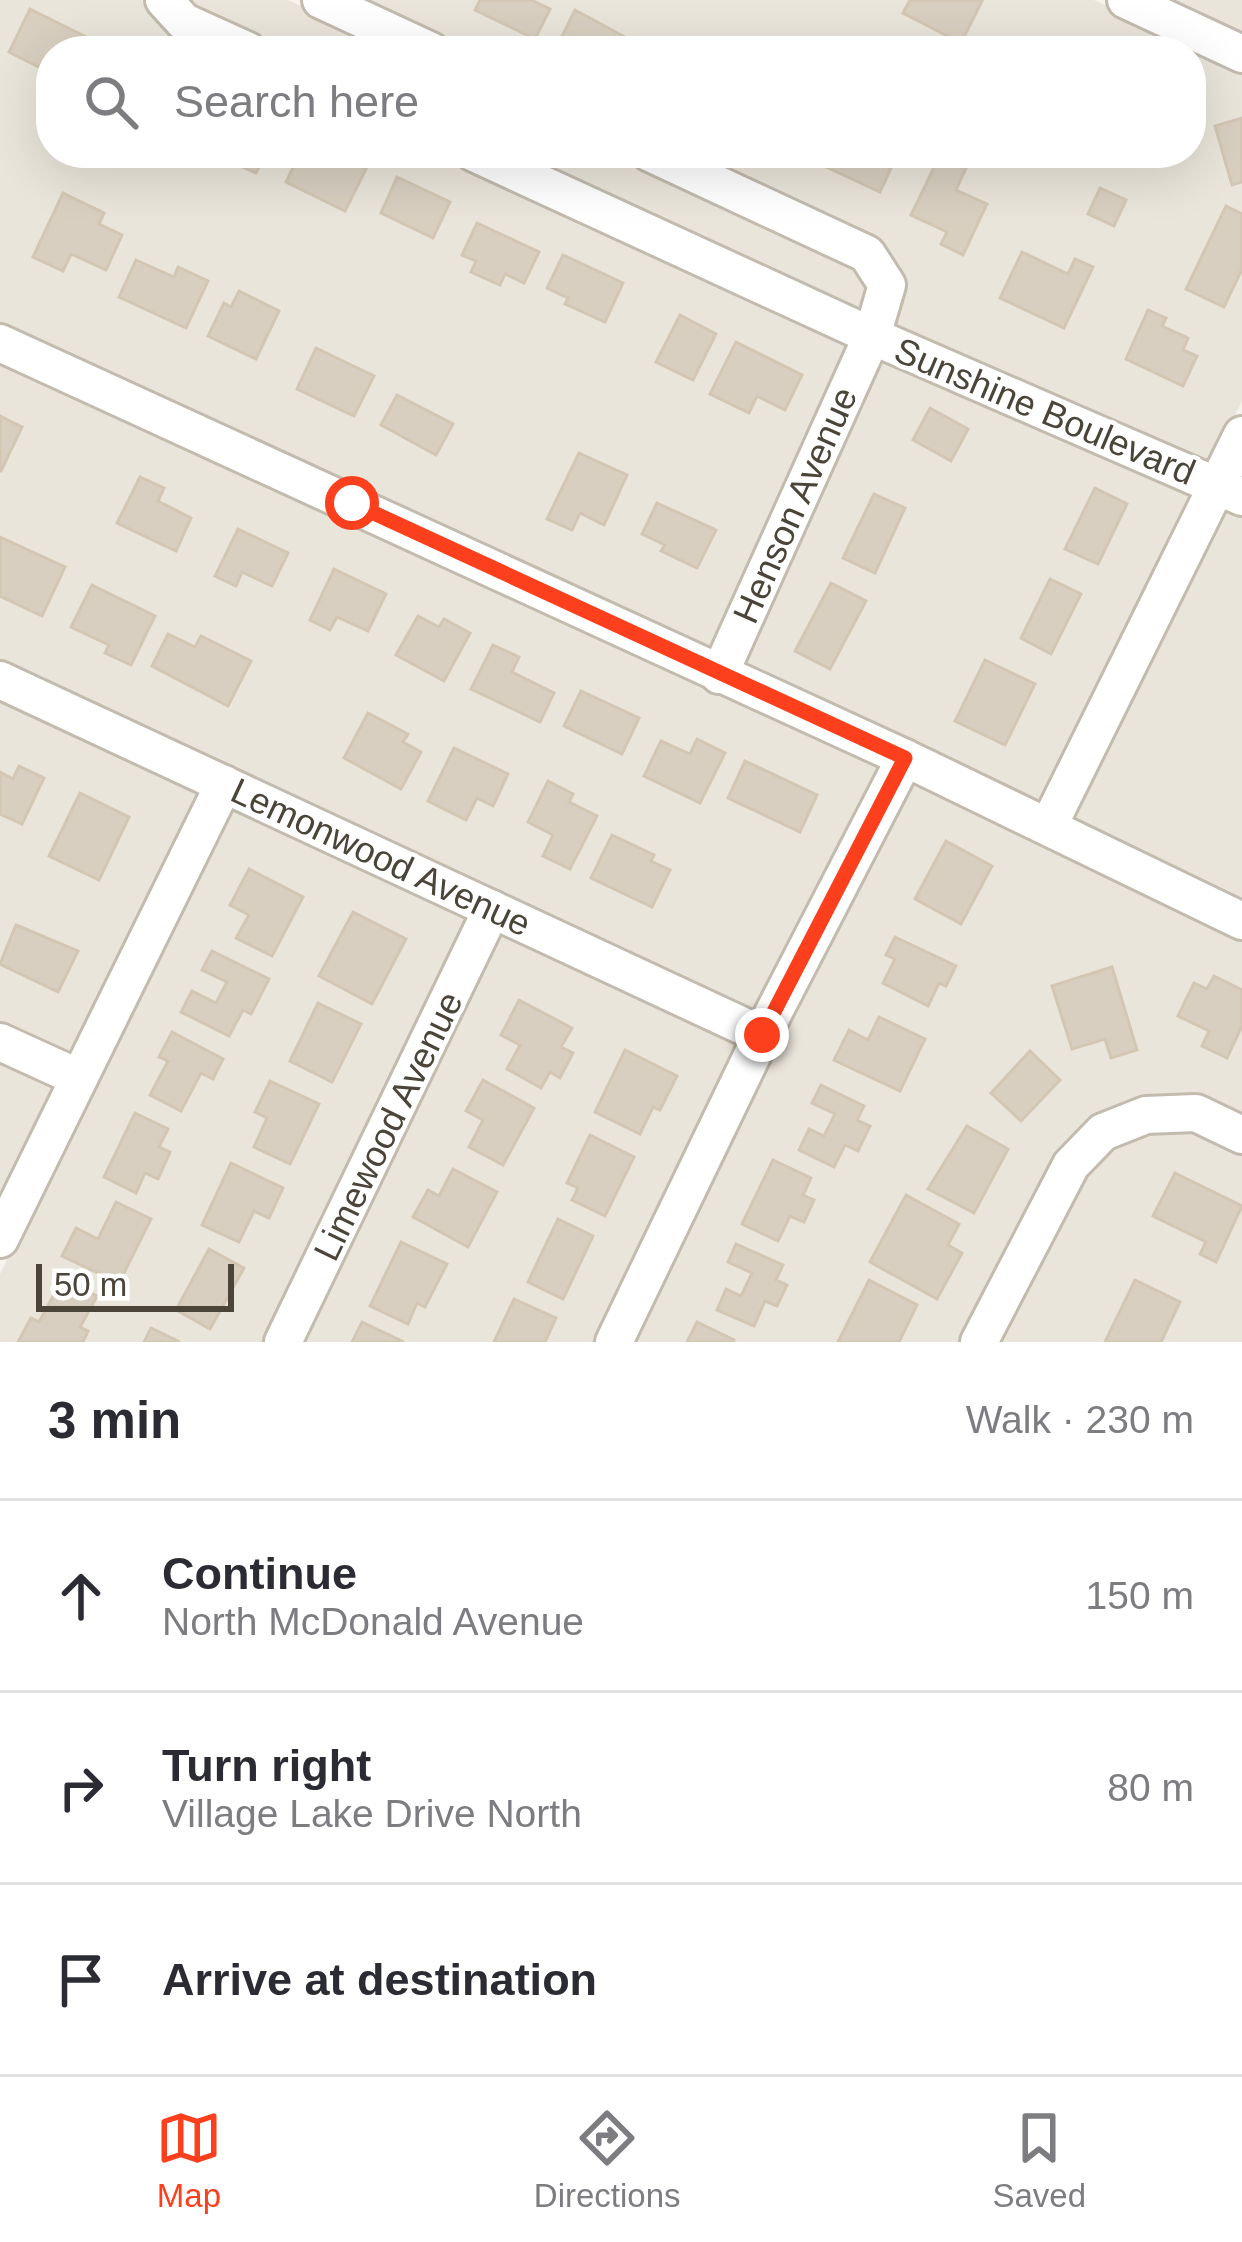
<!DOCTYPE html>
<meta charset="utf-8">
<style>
body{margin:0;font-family:Helvetica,sans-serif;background:#f7f7f7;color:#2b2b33}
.scale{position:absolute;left:36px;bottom:30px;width:198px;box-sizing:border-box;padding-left:12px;border:6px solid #4b4439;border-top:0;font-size:33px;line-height:42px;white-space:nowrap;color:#4b4439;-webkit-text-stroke:9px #fff;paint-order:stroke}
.stop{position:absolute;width:36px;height:36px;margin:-27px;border:9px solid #fc3f1d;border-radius:50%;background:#fff}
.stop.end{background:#fc3f1d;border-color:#fff;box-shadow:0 3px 12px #0008}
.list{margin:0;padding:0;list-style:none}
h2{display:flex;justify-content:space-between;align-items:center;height:156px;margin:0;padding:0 48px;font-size:51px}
h2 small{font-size:39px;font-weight:400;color:#7c7c81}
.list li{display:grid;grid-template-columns:78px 1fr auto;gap:36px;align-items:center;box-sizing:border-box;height:192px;padding:0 48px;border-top:3px solid #e1e1e2}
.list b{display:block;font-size:45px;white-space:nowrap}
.list p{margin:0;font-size:39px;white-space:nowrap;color:#7c7c81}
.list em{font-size:39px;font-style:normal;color:#7c7c81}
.icon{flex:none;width:66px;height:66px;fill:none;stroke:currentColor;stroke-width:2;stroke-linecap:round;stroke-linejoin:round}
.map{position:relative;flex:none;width:1242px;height:1342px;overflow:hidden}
.search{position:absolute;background:#fff;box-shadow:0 12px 48px #0002;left:36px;right:36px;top:36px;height:132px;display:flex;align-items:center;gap:30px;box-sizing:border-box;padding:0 42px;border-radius:48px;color:#7c7c81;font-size:45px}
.sheet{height:732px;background:#fff}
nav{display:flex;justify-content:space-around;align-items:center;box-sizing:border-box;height:168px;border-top:3px solid #e1e1e2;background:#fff;font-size:33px;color:#7c7c81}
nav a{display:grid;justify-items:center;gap:6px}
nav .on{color:#fc3f1d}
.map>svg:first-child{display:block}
.residential{fill:#eae5da}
.building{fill:#d8cfc1;stroke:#d3c7b4;stroke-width:3}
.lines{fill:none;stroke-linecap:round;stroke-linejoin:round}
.minor-casing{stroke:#c2bbae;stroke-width:42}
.minor{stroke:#fff;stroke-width:36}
.route{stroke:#fc3f1d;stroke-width:15}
.labels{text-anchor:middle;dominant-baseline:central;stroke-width:9;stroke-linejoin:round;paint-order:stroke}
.street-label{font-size:36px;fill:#4b4439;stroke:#fff}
</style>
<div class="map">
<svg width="1242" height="1342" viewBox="0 0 1242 1342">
<rect width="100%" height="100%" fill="#f6f3ec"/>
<g class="residential">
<polygon points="0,0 146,0 172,30 216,51 51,51 51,153 442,153 852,341 710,657 0,328"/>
<polygon points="183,0 288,0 398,51 282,51 192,11"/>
<polygon points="352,0 1094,0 1242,68 1242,401 1210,468 890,329 902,289 682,153 1191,153 1191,51 462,51"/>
<polygon points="1159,0 1242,0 1242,39"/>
<polygon points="508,153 618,153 857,264 871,285 862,316"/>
<polygon points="880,354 1198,492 1041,807 738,669"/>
<polygon points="0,358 885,764 754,1017 0,666"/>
<polygon points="1226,505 1242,512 1242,905 1069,820"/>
<polygon points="0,695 204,790 70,1060 0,1027"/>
<polygon points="913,776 1242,936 1242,1121 1130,1102 962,1342 631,1342 776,1042"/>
<polygon points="232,803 473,915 266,1342 0,1342 0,1274"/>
<polygon points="500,928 742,1041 597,1342 300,1342"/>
<polygon points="0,1057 58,1084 0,1204"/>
<polygon points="1194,1127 1242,1150 1242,1342 996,1342 1083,1173 1113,1144 1150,1129"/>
</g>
<g class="building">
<polygon points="480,0 531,0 550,9 535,39 475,10"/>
<polygon points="910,0 980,0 982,1 961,43 903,13"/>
<polygon points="30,9 98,43 94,51 51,51 51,73 9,52"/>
<polygon points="575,10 638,44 634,51 571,51 558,44"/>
<polygon points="1242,118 1242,182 1232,185 1215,126"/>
<polygon points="232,153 266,153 256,173 228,160"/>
<polygon points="300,153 333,153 366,169 345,211 286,182"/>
<polygon points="828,153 898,153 880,192 822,165"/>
<polygon points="941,153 967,166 956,190 987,204 963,255 941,244 947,232 911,215"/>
<polygon points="397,177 450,202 433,238 381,213"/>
<polygon points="1100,188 1126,200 1114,226 1088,214"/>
<polygon points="63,193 104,213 99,224 122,235 106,270 71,254 63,271 33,257"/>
<polygon points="1226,206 1242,214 1242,269 1224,307 1186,289"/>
<polygon points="477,223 539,252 524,283 505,274 500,285 471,272 476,261 462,255"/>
<polygon points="1022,252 1068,274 1075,259 1093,267 1064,328 1000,298"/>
<polygon points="563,255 623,283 605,322 565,304 568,298 547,288"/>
<polygon points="136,260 174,277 178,267 208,281 186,328 119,297"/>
<polygon points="239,291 279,311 256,359 208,336 224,303 231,307"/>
<polygon points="1148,310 1166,318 1162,326 1188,338 1183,350 1197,356 1183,386 1126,359"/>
<polygon points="680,315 716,334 693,380 656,362"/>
<polygon points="736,342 802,375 785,410 757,396 749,413 710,394"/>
<polygon points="316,348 374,376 354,416 297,389"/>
<polygon points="397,395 453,424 436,455 381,425"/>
<polygon points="930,408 968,429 951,461 913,440"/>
<polygon points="0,416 22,427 1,471 0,471"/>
<polygon points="579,453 627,475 604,525 580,513 572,530 547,519"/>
<polygon points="140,477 164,488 158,501 191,518 176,551 117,523"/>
<polygon points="1095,488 1127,504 1098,564 1065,549"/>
<polygon points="874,494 905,508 875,573 843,558"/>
<polygon points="657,503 716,530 697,568 661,551 665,545 642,534"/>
<polygon points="238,529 288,553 272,586 242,572 236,586 215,576"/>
<polygon points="0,537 65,567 42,616 0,596"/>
<polygon points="334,569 386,594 368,631 337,617 330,630 310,620"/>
<polygon points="1050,579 1081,594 1051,654 1021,638"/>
<polygon points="831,583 866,601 830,669 795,651"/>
<polygon points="92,585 155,616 131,665 105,653 109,645 71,627"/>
<polygon points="418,616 439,627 444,619 470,633 444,681 396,655"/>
<polygon points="168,634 195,647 201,636 251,661 228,706 152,666"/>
<polygon points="493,645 519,657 512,672 554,693 540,722 471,689"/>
<polygon points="985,660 1035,684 1005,745 955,721"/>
<polygon points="581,691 639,718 622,754 564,726"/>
<polygon points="368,713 408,734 403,742 421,752 401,789 344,758"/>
<polygon points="697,739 725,753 700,803 644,776 661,741 690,754"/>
<polygon points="454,748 508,774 493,806 477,798 466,820 428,801"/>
<polygon points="745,761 817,795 800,832 728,798"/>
<polygon points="19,766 44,778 22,824 0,814 0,772 13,779"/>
<polygon points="548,781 573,794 569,802 597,816 570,869 543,856 553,835 528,822"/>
<polygon points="80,793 129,817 99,880 49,856"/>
<polygon points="612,835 654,855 651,861 670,870 652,907 591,878"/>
<polygon points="946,841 992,866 961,924 915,899"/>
<polygon points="249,869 303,897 272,956 236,938 249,915 230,905"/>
<polygon points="353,912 406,939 372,1004 319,976"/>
<polygon points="16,925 78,951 58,992 0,964"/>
<polygon points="895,937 956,966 946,986 939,983 928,1006 883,983 895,959 886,955"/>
<polygon points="212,951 269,979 251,1014 243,1010 229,1036 181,1012 192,991 216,1003 227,982 202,970"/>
<polygon points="1112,967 1137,1050 1111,1058 1105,1039 1072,1049 1052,986"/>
<polygon points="1214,976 1242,990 1242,1026 1227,1058 1202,1046 1209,1031 1178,1016 1194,983 1207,989"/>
<polygon points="519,1000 572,1028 561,1047 573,1053 560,1078 550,1072 541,1088 507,1069 520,1045 501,1035"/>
<polygon points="318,1003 361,1024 332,1082 290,1061"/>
<polygon points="879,1017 925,1039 900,1091 834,1060 849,1030 868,1040"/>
<polygon points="172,1032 223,1059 213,1079 201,1073 181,1111 150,1095 168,1061 159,1057"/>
<polygon points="625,1050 677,1076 660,1110 653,1107 640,1134 595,1112"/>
<polygon points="1030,1051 1060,1080 1021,1121 991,1093"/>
<polygon points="483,1080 534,1108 503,1165 469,1147 483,1120 466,1111"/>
<polygon points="270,1081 319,1104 290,1164 254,1147 267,1118 255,1112"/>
<polygon points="821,1085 864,1106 857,1120 870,1126 858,1151 845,1145 834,1167 799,1150 809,1129 824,1136 835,1114 812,1103"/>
<polygon points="135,1113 168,1129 159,1147 170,1152 158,1179 145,1173 136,1193 104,1177"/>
<polygon points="967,1126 1008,1149 974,1213 928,1189"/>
<polygon points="590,1135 634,1157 605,1216 572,1200 578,1188 567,1183"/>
<polygon points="773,1160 811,1178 803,1195 814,1200 804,1222 790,1216 778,1241 742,1224"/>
<polygon points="231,1163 283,1188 269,1218 254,1211 239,1242 202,1225"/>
<polygon points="453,1169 497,1192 468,1247 413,1217 428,1190 439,1196"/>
<polygon points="1175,1173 1242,1206 1216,1262 1200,1254 1206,1242 1153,1216"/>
<polygon points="906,1195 959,1224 948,1245 962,1253 937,1299 870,1262"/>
<polygon points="116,1202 151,1219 119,1283 62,1256 76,1228 98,1239"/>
<polygon points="558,1219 593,1236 563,1299 528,1282"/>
<polygon points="401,1242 447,1264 425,1307 417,1303 408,1324 370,1306"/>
<polygon points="736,1244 783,1265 776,1280 787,1285 777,1306 765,1301 754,1326 717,1310 726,1289 741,1296 752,1273 728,1262"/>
<polygon points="209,1249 244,1268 210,1329 176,1310"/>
<polygon points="63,1278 97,1296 80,1327 88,1331 83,1342 18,1342 31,1318 39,1322"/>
<polygon points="869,1280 917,1305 899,1342 838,1342"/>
<polygon points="1135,1280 1180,1302 1161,1342 1105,1342"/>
<polygon points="514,1299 556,1318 545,1342 494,1342"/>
<polygon points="362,1322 404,1342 352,1342"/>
<polygon points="697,1322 734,1340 733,1342 687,1342"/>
<polygon points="151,1328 180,1342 144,1342"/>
</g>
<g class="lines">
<defs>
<g id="minor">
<polyline points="164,0 184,22 248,51"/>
<polyline points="321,0 431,51"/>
<polyline points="1126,0 1242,54"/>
<polyline points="474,153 872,336 1242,497"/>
<polyline points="650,153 867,254 887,285 872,336 719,675"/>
<polyline points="0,343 905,758 1242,921"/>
<polyline points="0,680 762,1035"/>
<polyline points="1049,825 1242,435"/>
<polyline points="0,1042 79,1078"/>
<polyline points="0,1239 224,784"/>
<polyline points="283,1342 492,909"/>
<polyline points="614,1342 762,1035 905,758"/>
<polyline points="979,1342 1071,1165 1103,1132 1146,1115 1196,1113 1242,1135"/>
</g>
</defs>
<use href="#minor" class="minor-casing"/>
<use href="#minor" class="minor"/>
</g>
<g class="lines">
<polyline class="route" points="352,503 905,758 762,1035"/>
</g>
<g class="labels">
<g class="street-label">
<text transform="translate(1045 411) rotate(23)">Sunshine Boulevard</text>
<text transform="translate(795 505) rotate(-66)">Henson Avenue</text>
<text transform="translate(381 857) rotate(25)">Lemonwood Avenue</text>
<text transform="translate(388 1126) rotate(-64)">Limewood Avenue</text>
</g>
</g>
</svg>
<div class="scale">50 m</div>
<div class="stop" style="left:352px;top:503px"></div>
<div class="stop end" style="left:762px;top:1035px"></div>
<div class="search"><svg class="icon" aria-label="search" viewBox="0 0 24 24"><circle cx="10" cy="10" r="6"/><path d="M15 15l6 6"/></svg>Search here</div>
</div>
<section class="sheet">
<h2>3 min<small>Walk · 230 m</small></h2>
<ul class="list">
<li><svg class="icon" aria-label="ahead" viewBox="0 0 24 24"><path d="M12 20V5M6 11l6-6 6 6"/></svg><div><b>Continue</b><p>North McDonald Avenue</p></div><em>150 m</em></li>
<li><svg class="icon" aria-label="right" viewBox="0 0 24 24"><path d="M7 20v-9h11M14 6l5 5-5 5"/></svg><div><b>Turn right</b><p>Village Lake Drive North</p></div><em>80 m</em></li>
<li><svg class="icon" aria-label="arrive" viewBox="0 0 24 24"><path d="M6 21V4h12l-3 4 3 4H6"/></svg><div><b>Arrive at destination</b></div></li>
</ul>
</section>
<nav>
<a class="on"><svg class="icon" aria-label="map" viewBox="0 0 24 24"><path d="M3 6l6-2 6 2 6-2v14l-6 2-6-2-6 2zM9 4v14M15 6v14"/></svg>Map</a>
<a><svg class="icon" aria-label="directions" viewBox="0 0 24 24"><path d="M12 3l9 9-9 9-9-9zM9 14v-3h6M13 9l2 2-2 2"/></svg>Directions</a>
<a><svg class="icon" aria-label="saved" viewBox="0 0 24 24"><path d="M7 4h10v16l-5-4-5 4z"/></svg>Saved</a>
</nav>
